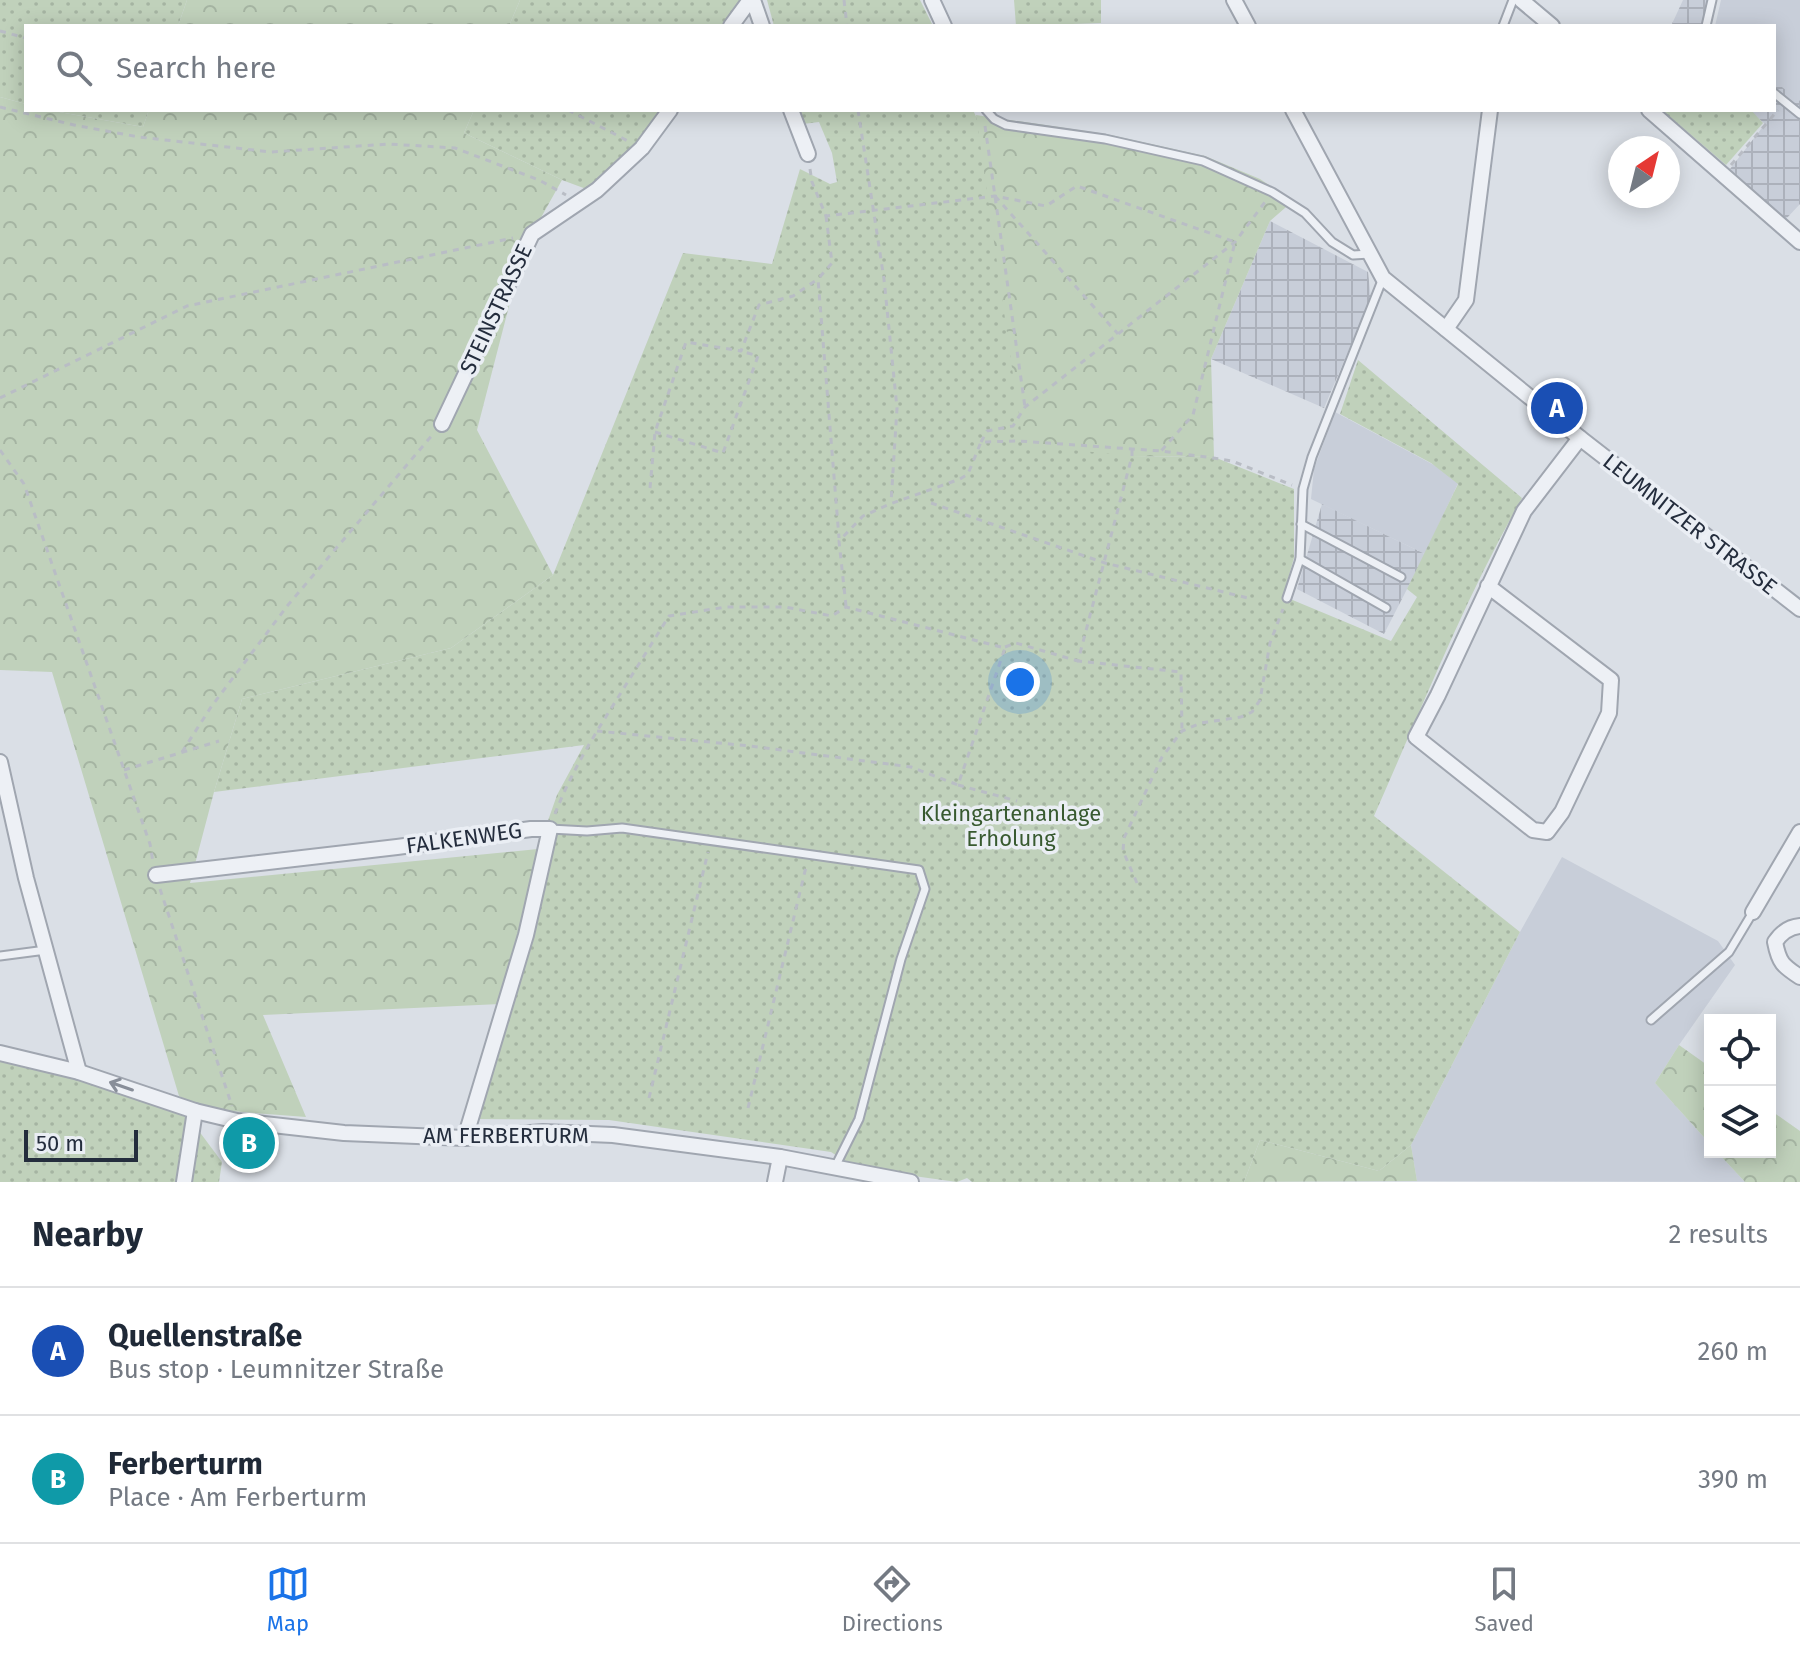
<!DOCTYPE html>
<meta charset="utf-8">
<style>
body{margin:0;font-family:"Fira Sans",sans-serif;background:#f6f6f7;color:#1f2937}
.controls{position:absolute;right:24px;bottom:24px;display:grid;overflow:hidden;border-radius:0px;box-shadow:0 4px 20px #0003}
.controls button{width:72px;height:72px;display:grid;place-items:center;padding:0;border:0;border-bottom:2px solid #e0e1e3;background:#fff;color:#1f2937;font:40px sans-serif}
.compass{position:absolute;left:1608px;top:136px;width:72px;height:72px;border-radius:50%;background:#fff;box-shadow:0 4px 20px #0003;rotate:35deg}
.scale{position:absolute;left:24px;bottom:20px;width:114px;box-sizing:border-box;padding-left:8px;border:4px solid #242d3d;border-top:0;font-size:22px;line-height:28px;white-space:nowrap;color:#242d3d;-webkit-text-stroke:6px #eaeef4;paint-order:stroke}
.you{position:absolute;left:1020px;top:682px;width:28px;height:28px;margin:-20px;border:6px solid #fff;border-radius:50%;background:#1a73e8;box-shadow:0 0 0 12px #1a73e833}
.badge{display:grid;place-items:center;width:52px;height:52px;border-radius:50%;background:#1a73e8;color:#fff;font-size:26px;font-weight:700}
.pin{position:absolute;translate:-50% -50%;border:4px solid #fff;box-shadow:0 2px 8px #0006}
.list{margin:0;padding:0;list-style:none}
h2{display:flex;justify-content:space-between;align-items:center;height:104px;margin:0;padding:0 32px;font-size:34px}
h2 small{font-size:26px;font-weight:400;color:#747a83}
.list li{display:grid;grid-template-columns:52px 1fr auto;gap:24px;align-items:center;box-sizing:border-box;height:128px;padding:0 32px;border-top:2px solid #e0e1e3}
.list b{display:block;font-size:30px;white-space:nowrap}
.list p{margin:0;font-size:26px;white-space:nowrap;color:#747a83}
.list em{font-size:26px;font-style:normal;color:#747a83}
.icon{flex:none;width:44px;height:44px;fill:none;stroke:currentColor;stroke-width:2;stroke-linecap:round;stroke-linejoin:round}
.map{position:relative;flex:none;width:1800px;height:1182px;overflow:hidden}
.search{position:absolute;background:#fff;box-shadow:0 4px 20px #0003;left:24px;right:24px;top:24px;height:88px;display:flex;align-items:center;gap:20px;box-sizing:border-box;padding:0 28px;border-radius:0px;color:#747a83;font-size:30px}
.sheet{height:360px;background:#fff}
nav{display:flex;justify-content:space-around;align-items:center;box-sizing:border-box;height:112px;border-top:2px solid #e0e1e3;background:#fff;font-size:22px;color:#747a83}
nav a{display:grid;justify-items:center;gap:4px}
nav .on{color:#1a73e8}
.map>svg:first-child{display:block}
.built{fill:#c8ced9}
.industrial{fill:url(#industrial-grid)}
.grass{fill:url(#grass-dots)}
.forest{fill:url(#forest-crowns)}
.lines{fill:none;stroke-linecap:round;stroke-linejoin:round}
.service-casing{stroke:#a0a6b0;stroke-width:11}
.minor-casing{stroke:#a0a6b0;stroke-width:18}
.path{stroke:#b9bdc5;stroke-width:3;stroke-dasharray:6 6;stroke-linecap:butt}
.service{stroke:#edf0f5;stroke-width:7}
.minor{stroke:#edf0f5;stroke-width:14}
.oneway{stroke:#888e99}
.labels{text-anchor:middle;dominant-baseline:central;stroke-width:7;stroke-linejoin:round;paint-order:stroke}
.street-label{font-size:22px;fill:#242d3d;stroke:#eaeef4}
.park-label{font-size:22px;fill:#385a30;stroke:#eaeef4}
</style>
<div class="map">
<svg width="1800" height="1182" viewBox="0 0 1800 1182">
<defs>
<pattern id="industrial-grid" width="8" height="8" patternUnits="userSpaceOnUse" patternTransform="scale(2)"><rect width="8" height="8" fill="#c8ced9"/><path d="M0 4h8M4 0v8" fill="none" stroke="#acb1bb"/></pattern>
<pattern id="grass-dots" width="8" height="8" patternUnits="userSpaceOnUse" patternTransform="scale(2)"><rect width="8" height="8" fill="#c0d1bb"/><path d="M2 2h.1M6 6h.1" fill="none" stroke="#a5b4a2" stroke-width="1.8" stroke-linecap="round"/></pattern>
<pattern id="forest-crowns" width="20" height="18" patternUnits="userSpaceOnUse" patternTransform="scale(2)"><rect width="20" height="18" fill="#c0d1bb"/><path d="M2 6a3 3 0 1 1 6 0M12 15a3 3 0 1 1 6 0" fill="none" stroke="#a5b4a2"/></pattern>
</defs>
<rect width="100%" height="100%" fill="#dadfe6"/>
<g class="built">
<polygon points="1721,0 1800,0 1800,105 1774,84 1774,26 1715,26"/>
<polygon points="1335,412 1460,479 1425,554 1311,499 1314,469"/>
<polygon points="1562,857 1718,941 1735,965 1679,1045 1655,1083 1710,1144 1710,1152 1717,1152 1745,1182 1417,1181 1411,1145 1520,932"/>
</g>
<g class="industrial">
<polygon points="1683,0 1714,0 1702,24 1704,26 1671,26"/>
<polygon points="1774,81 1800,101 1800,204 1786,219 1730,169 1765,124 1749,110 1774,110"/>
<polygon points="1270,221 1368,272 1371,298 1324,408 1211,359"/>
<polygon points="1322,504 1425,554 1384,634 1297,589"/>
</g>
<g class="grass">
<polygon points="0,0 187,0 178,26 26,26 26,104 0,97"/>
<polygon points="520,0 741,0 722,26 509,26"/>
<polygon points="767,0 920,0 933,26 774,26"/>
<polygon points="1014,0 1101,0 1101,23 1016,26"/>
<polygon points="48,110 149,110 143,127"/>
<polygon points="474,110 662,110 635,147 597,193 562,180 464,133"/>
<path d="M799 110H973L1132 456 1214 457 1294 489V558L1283 596 1391 641 1417 597 1407 589 1458 484 1431 463 1340 414 1358 360 1522 498C1464 600 1421 710 1374 816L1520 932 1411 1145 1379 1171 1260 1140 1244 1182H972L967 1178 957 1182 856 1168 831 1152 609 1120 475 1119 538 849 557 795 584 745 214 792 242 699 451 648 553 575 683 253 772 264 800 169 830 184 837 182 832 153 819 122 803 124Z"/>
<polygon points="1662,110 1751,110 1763,123 1726,165"/>
<polygon points="0,1059 80,1077 184,1111 222,1162 219,1182 0,1182"/>
</g>
<g class="forest">
<polygon points="187,0 520,0 509,26 178,26"/>
<polygon points="0,97 26,104 26,110 48,110 143,127 149,110 474,110 464,133 562,180 524,248 477,430 553,575 451,648 242,699 214,792 190,883 538,849 517,953 500,1004 263,1015 306,1117 205,1109 179,1096 52,672 0,670"/>
<polygon points="976,115 1106,134 1205,156 1260,179 1293,201 1270,221 1211,359 1214,457 1132,456 1023,445"/>
<polygon points="1679,1045 1710,1067 1710,1144 1655,1083"/>
<polygon points="1770,1110 1800,1131 1800,1182 1745,1182 1717,1152 1770,1152"/>
<polygon points="1260,1140 1379,1171 1411,1145 1417,1181 1244,1182"/>
</g>
<g class="lines">
<defs>
<g id="service">
<polyline points="1503,26 1513,0"/>
<polyline points="1706,26 1712,0"/>
<polyline points="1774,93 1800,114"/>
<polyline points="986,110 994,119 1006,125 1105,139 1203,161 1272,192 1305,213 1332,242 1353,255 1370,254"/>
<polyline points="1301,524 1401,577"/>
<polyline points="1300,559 1386,608"/>
<polyline points="1287,598 1300,559 1303,489 1312,457 1383,278"/>
<polyline points="550,829 587,831 622,828 919,870 925,889 901,959 859,1119 835,1167"/>
<polyline points="0,956 46,950"/>
<polyline points="1651,1020 1729,952 1753,912"/>
</g>
<g id="minor">
<polyline points="753,0 762,26"/>
<polyline points="932,0 944,26"/>
<polyline points="1234,0 1248,26"/>
<polyline points="1521,0 1552,26"/>
<polyline points="731,26 750,0"/>
<polyline points="791,110 808,154"/>
<polyline points="1293,110 1383,278 1580,438 1800,609"/>
<polyline points="1649,110 1800,242"/>
<polyline points="1446,329 1466,300 1490,110"/>
<polyline points="442,424 532,234 597,190 642,148 670,110"/>
<polyline points="1488,586 1611,680 1609,713 1562,812 1547,832 1533,830 1416,737 1438,695 1524,511 1580,438"/>
<polyline points="0,762 26,878 79,1072"/>
<polyline points="156,875 397,847 531,829 550,829 526,935 465,1138"/>
<polyline points="1753,912 1800,832"/>
<path d="M1800 926C1788 927 1781 933 1775 942 1779 963 1783 966 1800 977"/>
<polyline points="0,1053 79,1072 195,1111 237,1121 344,1133 465,1138 543,1132 613,1135 780,1157 911,1182"/>
<polyline points="184,1182 195,1111"/>
<polyline points="775,1182 780,1157"/>
</g>
</defs>
<use href="#service" class="service-casing"/>
<use href="#minor" class="minor-casing"/>
<g class="path">
<polyline points="844,0 847,26"/>
<polyline points="0,31 26,38"/>
<polyline points="0,107 74,125 139,137 271,152 389,144 455,148 539,180 566,195"/>
<polyline points="568,110 628,141"/>
<polyline points="858,110 884,279 897,408 891,503"/>
<polyline points="985,126 1025,407"/>
<polyline points="1731,165 1778,110"/>
<polyline points="810,169 812,182 826,216 995,196 1046,206 1077,186 1235,242 1193,415 1161,451"/>
<polyline points="995,196 1118,334"/>
<polyline points="826,216 832,263 818,279 839,538"/>
<polyline points="0,398 187,306 513,238"/>
<polyline points="655,432 723,453 758,356 741,351"/>
<polyline points="981,442 987,431 1013,426 1025,407 1235,242 1265,202"/>
<polyline points="0,450 24,484 150,844 153,862"/>
<polyline points="1132,450 1132,456 1078,661 1181,672 1182,731"/>
<polyline points="650,488 655,432 686,342 741,351 759,305 793,296 818,279"/>
<polyline points="931,503 1105,563 1252,599"/>
<polyline points="846,606 839,541 863,516 890,504 960,479 968,474 981,442 1019,441 1161,451 1213,458 1232,461 1292,485"/>
<polyline points="1005,647 1016,643 1078,661"/>
<polyline points="182,752 211,707 288,605 434,433"/>
<polyline points="124,770 219,741"/>
<polyline points="958,785 1017,801"/>
<path d="M555 814C566 785 581 758 597 731L669 616 726 607H785L832 616 846 607 1005 648 958 785 911 767 750 746 597 731"/>
<polyline points="1137,883 1123,851 1124,838 1162,757 1182,731 1201,723 1241,717 1252,712 1260,700 1270,643 1283,609"/>
<polyline points="160,889 232,1106"/>
<polyline points="649,1098 708,852"/>
<polyline points="748,1108 806,867"/>
</g>
<use href="#service" class="service"/>
<use href="#minor" class="minor"/>
</g>
<defs><path id="oneway-shaft" d="M-6 0H5M1.5-3L5.5 0L1.5 3" fill="none" stroke-width="1.6" stroke-linecap="round" stroke-linejoin="round" transform="scale(2)"/></defs>
<use class="oneway" href="#oneway-shaft" transform="translate(121 1086) rotate(-161)"/>
<g class="labels">
<g class="street-label">
<text transform="translate(496 309) rotate(-65)">STEINSTRASSE</text>
<text transform="translate(1690 524) rotate(38)">LEUMNITZER STRASSE</text>
<text transform="translate(464 838) rotate(-8)">FALKENWEG</text>
<text x="506" y="1135">AM FERBERTURM</text>
</g>
<g class="park-label">
<text x="1011" y="813">Kleingartenanlage<tspan x="1011" dy="25">Erholung</tspan></text>
</g>
</g>
</svg>
<div class="controls">
<button><svg class="icon" aria-label="locate" viewBox="0 0 24 24"><circle cx="12" cy="12" r="6"/><path d="M12 2v4M12 18v4M2 12h4M18 12h4"/></svg></button>
<button><svg class="icon" aria-label="layers" viewBox="0 0 24 24"><path d="M12 4l9 5-9 5-9-5zM3 14l9 5 9-5"/></svg></button>
</div>
<svg class="compass" viewBox="-18 -18 36 36"><path d="M0-13l5 13h-10z" fill="#e53935"/><path d="M0 13l5-13h-10z" fill="#747a83"/></svg>
<div class="scale">50 m</div>
<div class="you"></div>
<div class="pin badge" style="left:1557px;top:408px;background:#1a4fb4">A</div>
<div class="pin badge" style="left:249px;top:1143px;background:#0f9aa8">B</div>
<div class="search"><svg class="icon" aria-label="search" viewBox="0 0 24 24"><circle cx="10" cy="10" r="6"/><path d="M15 15l6 6"/></svg>Search here</div>
</div>
<section class="sheet">
<h2>Nearby<small>2 results</small></h2>
<ul class="list">
<li><span class="badge" style="background:#1a4fb4">A</span><div><b>Quellenstraße</b><p>Bus stop · Leumnitzer Straße</p></div><em>260 m</em></li>
<li><span class="badge" style="background:#0f9aa8">B</span><div><b>Ferberturm</b><p>Place · Am Ferberturm</p></div><em>390 m</em></li>
</ul>
</section>
<nav>
<a class="on"><svg class="icon" aria-label="map" viewBox="0 0 24 24"><path d="M3 6l6-2 6 2 6-2v14l-6 2-6-2-6 2zM9 4v14M15 6v14"/></svg>Map</a>
<a><svg class="icon" aria-label="directions" viewBox="0 0 24 24"><path d="M12 3l9 9-9 9-9-9zM9 14v-3h6M13 9l2 2-2 2"/></svg>Directions</a>
<a><svg class="icon" aria-label="saved" viewBox="0 0 24 24"><path d="M7 4h10v16l-5-4-5 4z"/></svg>Saved</a>
</nav>
